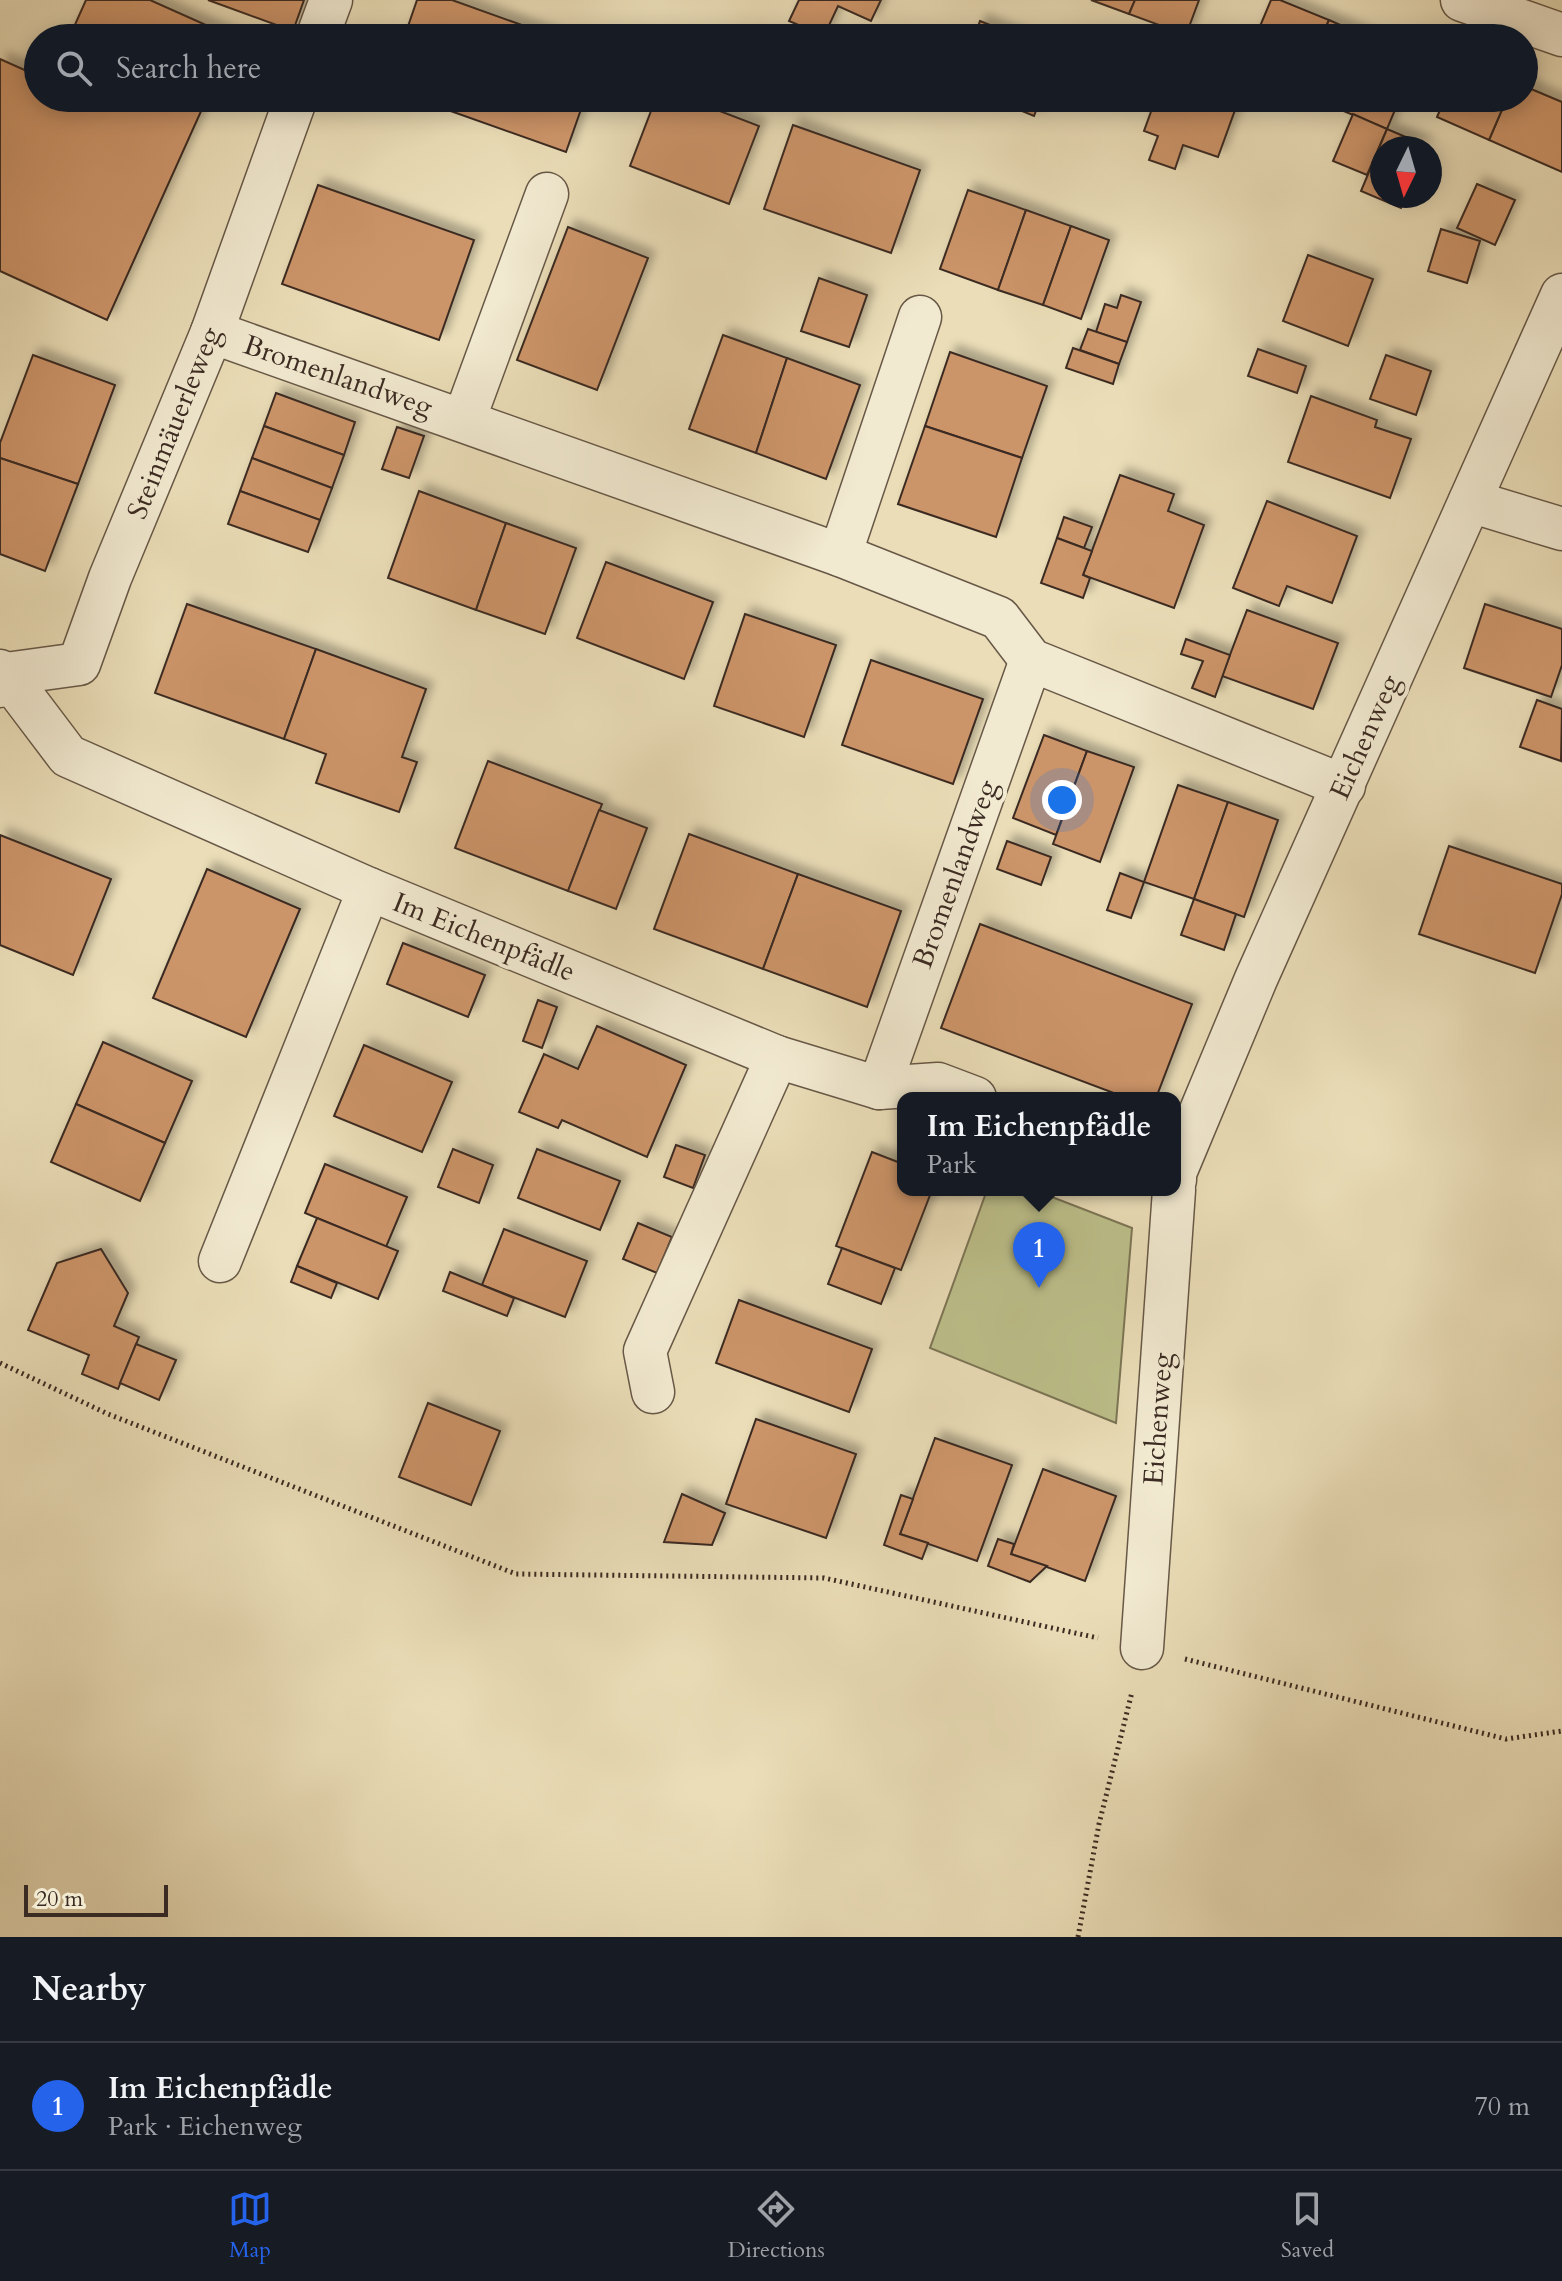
<!DOCTYPE html>
<meta charset="utf-8">
<style>
body{margin:0;font-family:Cardo,serif;background:#20242c;color:#f1f3f6}
.compass{position:absolute;left:1370px;top:136px;width:72px;height:72px;border-radius:50%;background:#171b24;box-shadow:0 4px 20px #0003;rotate:185deg}
.scale{position:absolute;left:24px;bottom:20px;width:144px;box-sizing:border-box;padding-left:8px;border:4px solid #3b2b22;border-top:0;font-size:22px;line-height:28px;white-space:nowrap;color:#3b2b22;-webkit-text-stroke:6px #f1e9d0;paint-order:stroke}
.you{position:absolute;left:1062px;top:800px;width:28px;height:28px;margin:-20px;border:6px solid #fff;border-radius:50%;background:#1a73e8;box-shadow:0 0 0 12px #1a73e833}
.badge{display:grid;place-items:center;width:52px;height:52px;border-radius:50%;background:#2563eb;color:#fff;font-size:26px;font-weight:700}
.pin{position:absolute;translate:-50% -66px;filter:drop-shadow(0 2px 4px #0008)}
.pin::after{content:'';position:absolute;top:42px;width:28px;height:24px;background:inherit;clip-path:polygon(0 0,100% 0,50% 100%)}
.popup{position:absolute;left:897px;top:1092px;width:284px;height:104px;box-sizing:border-box;display:grid;place-content:center;border-radius:16px;background:#171b24;filter:drop-shadow(0 2px 6px #0005);font-size:26px;white-space:nowrap;color:#9ea1a6}
.popup b{font-size:30px;color:#f1f3f6}
.popup::after{content:'';position:absolute;left:50%;top:100%;margin-left:-16px;border:16px solid transparent;border-top-color:#171b24}
.list{margin:0;padding:0;list-style:none}
h2{display:flex;justify-content:space-between;align-items:center;height:104px;margin:0;padding:0 32px;font-size:34px}
h2 small{font-size:26px;font-weight:400;color:#9ea1a6}
.list li{display:grid;grid-template-columns:52px 1fr auto;gap:24px;align-items:center;box-sizing:border-box;height:128px;padding:0 32px;border-top:2px solid #363941}
.list b{display:block;font-size:30px;white-space:nowrap}
.list p{margin:0;font-size:26px;white-space:nowrap;color:#9ea1a6}
.list em{font-size:26px;font-style:normal;color:#9ea1a6}
.icon{flex:none;width:44px;height:44px;fill:none;stroke:currentColor;stroke-width:2;stroke-linecap:round;stroke-linejoin:round}
.map{position:relative;flex:none;width:1562px;height:1937px;overflow:hidden}
.search{position:absolute;background:#171b24;box-shadow:0 4px 20px #0003;left:24px;right:24px;top:24px;height:88px;display:flex;align-items:center;gap:20px;box-sizing:border-box;padding:0 28px;border-radius:44px;color:#9ea1a6;font-size:30px}
.sheet{height:232px;background:#171b24}
nav{display:flex;justify-content:space-around;align-items:center;box-sizing:border-box;height:112px;border-top:2px solid #363941;background:#171b24;font-size:22px;color:#9ea1a6}
nav a{display:grid;justify-items:center;gap:4px}
nav .on{color:#2563eb}
.map>svg:first-child{display:block}
.green{fill:#bcbf8a;stroke:#7c7556;stroke-width:2}
.building{fill:#cc9469;stroke:#3b2b22;stroke-width:2;filter:url(#shadow)}
.lines{fill:none;stroke-linecap:round;stroke-linejoin:round}
.minor-casing{stroke:#675847;stroke-width:45}
.path{stroke:#3b2b22;stroke-width:5;stroke-dasharray:2 4;stroke-linecap:butt}
.minor{stroke:#f1e9d0;stroke-width:42}
.labels{text-anchor:middle;dominant-baseline:central;stroke-width:8;stroke-linejoin:round;paint-order:stroke}
.street-label{font-size:28px;fill:#3b2b22;stroke:#f1e9d0}
</style>
<div class="map">
<svg width="1562" height="1937" viewBox="0 0 1562 1937">
<defs>
<filter id="shadow"><feDropShadow dx="7" dy="-7" stdDeviation="4" flood-color="#0004"/></filter>
</defs>
<rect width="100%" height="100%" fill="#eaddb7"/>
<filter id="stains"><feTurbulence type="fractalNoise" baseFrequency=".0025" numOctaves="4"/><feColorMatrix values="0 0 0 0 .2 0 0 0 0 .09 0 0 0 0 .02 0 0 0 .5 -.17"/></filter>
<radialGradient id="worn" r=".72"><stop offset=".6" stop-color="#630" stop-opacity="0"/><stop offset="1" stop-color="#630" stop-opacity=".3"/></radialGradient>
<polygon class="green" points="987,1190 1034,1190 1132,1228 1116,1423 930,1348"/>
<g class="building">
<polygon points="86,0 150,0 235,38 69,38"/>
<polygon points="208,0 304,0 293,31"/>
<polygon points="417,0 452,0 558,38 404,38"/>
<polygon points="799,0 881,0 871,21 838,6 824,36 789,21"/>
<polygon points="1091,0 1135,0 1129,14"/>
<polygon points="1135,0 1199,0 1186,35 1129,14"/>
<polygon points="1271,0 1280,0 1329,20 1321,38 1255,38"/>
<polygon points="1329,20 1370,38 1321,38"/>
<polygon points="980,21 1023,38 974,38"/>
<polygon points="0,59 38,76 38,98 207,98 107,320 0,271"/>
<polygon points="1524,86 1562,102 1562,172 1489,140 1507,98 1524,98"/>
<polygon points="414,98 585,98 566,152"/>
<polygon points="656,98 686,98 759,126 729,204 630,166"/>
<polygon points="1002,98 1041,98 1034,116 1000,102"/>
<polygon points="1156,98 1201,98 1235,110 1218,157 1183,145 1175,169 1149,160 1158,136 1144,131"/>
<polygon points="1342,98 1362,98 1359,105"/>
<polygon points="1362,98 1400,98 1387,129 1341,110 1346,100 1359,105"/>
<polygon points="1445,98 1507,98 1489,140 1437,117"/>
<polygon points="1353,114 1387,129 1367,175 1333,161"/>
<polygon points="793,125 920,170 891,253 764,209"/>
<polygon points="1387,129 1427,146 1382,148 1382,196 1406,196 1401,208 1361,191"/>
<polygon points="1477,184 1515,200 1495,245 1457,228"/>
<polygon points="318,185 474,240 439,340 282,284"/>
<polygon points="968,190 1026,210 998,290 940,269"/>
<polygon points="1026,210 1071,226 1043,305 998,290"/>
<polygon points="1071,226 1109,240 1081,319 1043,305"/>
<polygon points="568,227 648,258 597,390 517,360"/>
<polygon points="1441,229 1480,241 1467,283 1428,271"/>
<polygon points="1308,255 1373,279 1348,346 1283,321"/>
<polygon points="819,278 867,295 849,347 801,331"/>
<polygon points="1121,295 1141,302 1127,342 1096,332 1105,304 1117,308"/>
<polygon points="1088,329 1127,342 1119,364 1080,350"/>
<polygon points="723,335 787,358 756,453 689,429"/>
<polygon points="1073,348 1119,364 1113,384 1066,368"/>
<polygon points="1258,349 1306,366 1297,393 1248,376"/>
<polygon points="950,352 1047,386 1022,458 925,426"/>
<polygon points="33,355 115,385 78,484 0,458 0,443"/>
<polygon points="1386,355 1431,371 1416,415 1370,399"/>
<polygon points="787,358 860,385 826,479 756,453"/>
<polygon points="276,393 355,422 344,455 264,426"/>
<polygon points="1311,396 1377,420 1375,427 1411,439 1390,498 1288,462"/>
<polygon points="264,426 344,455 332,488 252,458"/>
<polygon points="925,426 1022,458 996,537 898,504"/>
<polygon points="397,427 424,436 409,478 382,469"/>
<polygon points="0,458 78,484 45,571 0,554"/>
<polygon points="252,458 332,488 320,520 240,491"/>
<polygon points="1120,475 1174,494 1168,511 1204,525 1174,608 1083,575"/>
<polygon points="240,491 320,520 308,552 228,524"/>
<polygon points="419,491 506,523 476,610 388,578"/>
<polygon points="1267,501 1357,536 1332,603 1287,586 1279,606 1233,588"/>
<polygon points="1064,517 1092,527 1084,548 1057,538"/>
<polygon points="506,523 576,548 545,634 476,610"/>
<polygon points="1057,538 1092,551 1083,575 1090,578 1083,598 1041,583"/>
<polygon points="606,562 713,602 684,679 577,638"/>
<polygon points="187,604 316,649 284,739 155,693"/>
<polygon points="1485,604 1562,629 1562,665 1551,697 1464,668"/>
<polygon points="1247,610 1338,643 1313,709 1222,676"/>
<polygon points="745,614 836,645 804,737 714,706"/>
<polygon points="1186,639 1230,655 1215,697 1192,688 1203,661 1181,654"/>
<polygon points="316,649 426,689 402,757 417,762 399,812 316,783 326,754 284,739"/>
<polygon points="871,660 983,699 953,784 842,745"/>
<polygon points="1537,700 1562,709 1561,761 1520,747"/>
<polygon points="1044,735 1087,751 1056,835 1013,818"/>
<polygon points="1087,751 1134,767 1100,862 1053,844"/>
<polygon points="488,761 602,804 568,891 455,848"/>
<polygon points="1178,785 1228,802 1194,899 1144,882"/>
<polygon points="1228,802 1278,820 1244,917 1194,899"/>
<polygon points="599,810 647,828 616,909 568,891"/>
<polygon points="689,834 798,874 763,969 654,929"/>
<polygon points="0,835 111,879 73,975 0,945"/>
<polygon points="1007,841 1051,857 1041,885 997,869"/>
<polygon points="1449,846 1562,884 1562,894 1535,973 1419,934"/>
<polygon points="207,869 300,909 246,1037 153,998"/>
<polygon points="1120,873 1144,882 1131,918 1107,910"/>
<polygon points="798,874 901,911 867,1007 763,969"/>
<polygon points="1194,899 1236,914 1224,950 1181,935"/>
<polygon points="980,924 1192,1004 1156,1098 1127,1098 941,1028"/>
<polygon points="403,943 485,975 468,1017 387,984"/>
<polygon points="538,1000 557,1007 542,1048 523,1041"/>
<polygon points="597,1026 686,1065 647,1157 562,1120 558,1128 519,1112 544,1054 578,1069"/>
<polygon points="103,1042 192,1081 165,1143 76,1104"/>
<polygon points="364,1045 452,1082 422,1152 334,1116"/>
<polygon points="76,1104 165,1143 140,1201 51,1162"/>
<polygon points="676,1145 705,1155 693,1188 664,1177"/>
<polygon points="453,1149 493,1165 479,1203 438,1187"/>
<polygon points="537,1149 620,1181 600,1230 518,1198"/>
<polygon points="872,1152 903,1164 903,1190 932,1190 901,1270 836,1246"/>
<polygon points="325,1164 407,1197 386,1247 305,1213"/>
<polygon points="317,1218 398,1251 378,1299 297,1266"/>
<polygon points="638,1223 672,1237 657,1273 623,1259"/>
<polygon points="504,1229 587,1261 565,1317 482,1285"/>
<polygon points="842,1248 895,1268 881,1304 828,1284"/>
<polygon points="101,1249 128,1293 114,1326 139,1337 118,1389 82,1374 89,1355 28,1330 57,1263"/>
<polygon points="297,1266 337,1283 331,1298 291,1282"/>
<polygon points="450,1272 514,1298 507,1316 443,1291"/>
<polygon points="739,1300 872,1349 849,1412 716,1363"/>
<polygon points="136,1344 176,1360 159,1400 120,1383"/>
<polygon points="428,1403 500,1431 471,1505 399,1477"/>
<polygon points="756,1419 856,1454 826,1538 726,1504"/>
<polygon points="935,1438 1012,1465 977,1561 900,1534"/>
<polygon points="1043,1469 1116,1496 1085,1581 1011,1554"/>
<polygon points="682,1494 725,1513 712,1545 664,1542"/>
<polygon points="901,1495 913,1499 900,1534 928,1543 922,1559 884,1545"/>
<polygon points="998,1539 1014,1544 1011,1554 1047,1566 1030,1582 988,1566"/>
</g>
<g class="lines">
<defs>
<g id="minor">
<polyline points="1462,0 1562,35"/>
<polyline points="317,38 331,0"/>
<polyline points="212,332 840,555 999,618 1031,660 1344,786"/>
<polyline points="464,420 547,194"/>
<polyline points="1470,501 1562,529"/>
<polyline points="840,555 920,317"/>
<polyline points="0,671 6,674 68,756 369,889 777,1057 879,1088 938,1084 975,1098"/>
<polyline points="0,686 6,674 79,664 110,578 212,332 296,98"/>
<polyline points="879,1088 1031,660"/>
<polyline points="1175,1180 1175,1173 1256,979 1562,295"/>
<polyline points="220,1261 369,889"/>
<polyline points="653,1392 645,1351 777,1057"/>
<polyline points="1142,1648 1174,1190"/>
</g>
</defs>
<use href="#minor" class="minor-casing"/>
<g class="path">
<polyline points="0,1363 108,1414 516,1574 824,1578 1098,1638"/>
<polyline points="1185,1659 1506,1739 1562,1731"/>
<polyline points="1078,1937 1099,1824 1132,1692"/>
</g>
<use href="#minor" class="minor"/>
</g>
<g class="labels">
<g class="street-label">
<text transform="translate(338 376) rotate(19)">Bromenlandweg</text>
<text transform="translate(174 423) rotate(-68)">Steinmäuerleweg</text>
<text transform="translate(1365 737) rotate(-66)">Eichenweg</text>
<text transform="translate(955 874) rotate(-70)">Bromenlandweg</text>
<text transform="translate(484 937) rotate(22)">Im Eichenpfädle</text>
<text transform="translate(1158 1419) rotate(-86)">Eichenweg</text>
</g>
</g>
<rect width="100%" height="100%" filter="url(#stains)"/>
<rect width="100%" height="100%" fill="url(#worn)"/>
</svg>
<svg class="compass" viewBox="-18 -18 36 36"><path d="M0-13l5 13h-10z" fill="#e53935"/><path d="M0 13l5-13h-10z" fill="#9ea1a6"/></svg>
<div class="scale">20 m</div>
<div class="you"></div>
<div class="pin badge" style="left:1039px;top:1288px">1</div>
<div class="popup"><b>Im Eichenpfädle</b>Park</div>
<div class="search"><svg class="icon" aria-label="search" viewBox="0 0 24 24"><circle cx="10" cy="10" r="6"/><path d="M15 15l6 6"/></svg>Search here</div>
</div>
<section class="sheet">
<h2>Nearby<small></small></h2>
<ul class="list">
<li><span class="badge">1</span><div><b>Im Eichenpfädle</b><p>Park · Eichenweg</p></div><em>70 m</em></li>
</ul>
</section>
<nav>
<a class="on"><svg class="icon" aria-label="map" viewBox="0 0 24 24"><path d="M3 6l6-2 6 2 6-2v14l-6 2-6-2-6 2zM9 4v14M15 6v14"/></svg>Map</a>
<a><svg class="icon" aria-label="directions" viewBox="0 0 24 24"><path d="M12 3l9 9-9 9-9-9zM9 14v-3h6M13 9l2 2-2 2"/></svg>Directions</a>
<a><svg class="icon" aria-label="saved" viewBox="0 0 24 24"><path d="M7 4h10v16l-5-4-5 4z"/></svg>Saved</a>
</nav>
